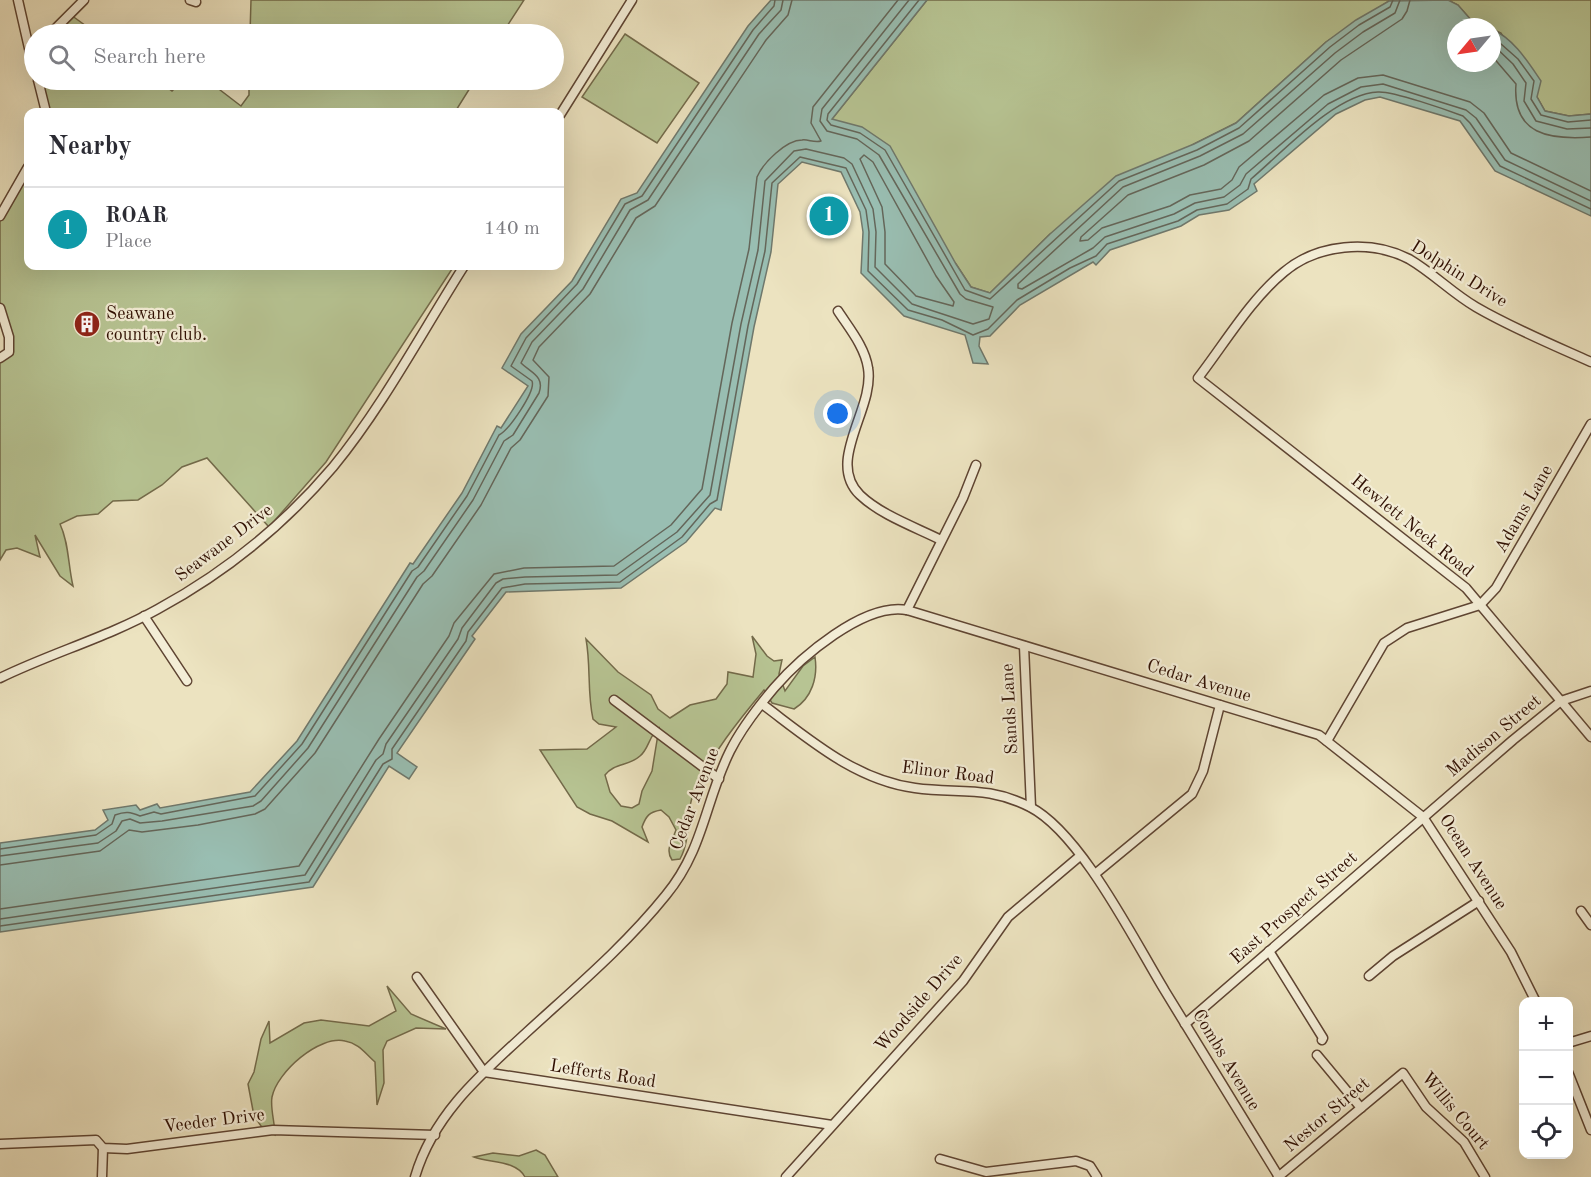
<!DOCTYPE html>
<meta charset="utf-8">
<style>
body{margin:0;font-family:"Old Standard TT",serif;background:#f2f2f3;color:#2b2b33}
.controls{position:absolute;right:18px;bottom:18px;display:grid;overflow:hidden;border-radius:12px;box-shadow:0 6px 24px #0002}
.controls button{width:54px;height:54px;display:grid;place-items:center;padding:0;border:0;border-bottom:2px solid #e1e1e2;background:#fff;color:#2b2b33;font:30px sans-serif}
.compass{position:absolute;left:1447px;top:18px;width:54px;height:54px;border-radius:50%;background:#fff;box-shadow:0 6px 24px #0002;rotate:241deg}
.you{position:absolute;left:838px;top:414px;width:21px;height:21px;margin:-15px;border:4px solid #fff;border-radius:50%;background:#1a73e8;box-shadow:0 0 0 9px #1a73e833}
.badge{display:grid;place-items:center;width:39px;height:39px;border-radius:50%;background:#d93025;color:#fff;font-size:20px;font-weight:700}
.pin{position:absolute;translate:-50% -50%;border:3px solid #fff;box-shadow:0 2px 6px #0006}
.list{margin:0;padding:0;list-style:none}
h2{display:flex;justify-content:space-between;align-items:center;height:78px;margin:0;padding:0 24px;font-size:26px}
h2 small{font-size:20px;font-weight:400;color:#7c7c81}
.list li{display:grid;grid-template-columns:39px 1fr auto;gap:18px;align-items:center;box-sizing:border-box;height:84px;padding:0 24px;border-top:2px solid #e1e1e2}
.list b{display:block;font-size:22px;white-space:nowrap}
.list p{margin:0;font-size:20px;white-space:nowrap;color:#7c7c81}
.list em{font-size:20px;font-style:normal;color:#7c7c81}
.icon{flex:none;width:33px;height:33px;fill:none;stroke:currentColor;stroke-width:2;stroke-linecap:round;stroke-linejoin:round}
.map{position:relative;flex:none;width:1591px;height:1177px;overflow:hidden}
.search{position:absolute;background:#fff;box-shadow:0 6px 24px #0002;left:24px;top:24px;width:540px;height:66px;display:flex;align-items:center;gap:15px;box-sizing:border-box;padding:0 21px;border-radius:33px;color:#7c7c81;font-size:22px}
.panel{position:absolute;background:#fff;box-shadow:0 6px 24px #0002;left:24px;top:108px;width:540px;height:162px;border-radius:12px}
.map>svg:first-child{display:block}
.green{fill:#b7c493;stroke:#736a4a;stroke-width:1.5;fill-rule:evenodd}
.water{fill:#99beb2;stroke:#6f786c;stroke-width:1.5}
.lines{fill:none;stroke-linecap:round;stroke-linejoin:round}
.shore{stroke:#64665a;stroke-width:1.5}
.street-casing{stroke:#5e4432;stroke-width:11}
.street{stroke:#f3edd6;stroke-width:8}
.labels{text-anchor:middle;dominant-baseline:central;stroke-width:4.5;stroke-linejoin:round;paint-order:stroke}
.street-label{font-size:18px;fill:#2f0f02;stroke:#f3edd6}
.poi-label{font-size:18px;fill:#2f0f02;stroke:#f3edd6;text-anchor:start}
</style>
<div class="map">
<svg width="1591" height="1177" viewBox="0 0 1591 1177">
<rect width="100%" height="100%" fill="#ece3c0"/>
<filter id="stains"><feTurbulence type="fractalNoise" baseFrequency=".00333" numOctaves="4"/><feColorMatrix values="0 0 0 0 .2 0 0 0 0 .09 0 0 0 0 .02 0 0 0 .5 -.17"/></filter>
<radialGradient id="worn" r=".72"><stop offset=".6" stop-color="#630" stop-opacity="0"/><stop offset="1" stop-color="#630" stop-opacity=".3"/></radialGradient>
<g class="green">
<polygon points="251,0 524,0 502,34 250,34"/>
<polygon points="927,0 1399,0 1389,1 1326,42 1236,123 1194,144 1050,234 990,293 971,287 956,264 832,119"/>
<polygon points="1448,0 1591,0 1591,114 1569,116 1545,111 1501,33 1471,20 1458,5"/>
<polygon points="71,15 97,34 52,34"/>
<polygon points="625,34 699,83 657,143 582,97"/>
<polygon points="39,80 157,80 172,91 183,80 207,80 241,106 249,95 249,80 475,80 455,112 46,112"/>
<path d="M28 166V266H454L326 462 269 527 207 458 182 467 162 485 138 500 113 501 98 514 77 516 60 524C69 543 68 565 73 586L60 576 35 535 40 557 17 548 6 550 0 560V358L9 344 0 312V212Z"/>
<path d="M752 636 767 656 774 661 782 660 779 674 785 691 803 666 815 657C818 677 812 698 794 709L772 703 764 690C738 721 711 755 694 792 685 811 692 838 680 859L672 860C665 850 672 841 676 830L669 817 661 810C649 812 646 816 642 827L648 842 612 821 590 814 577 807 540 750 587 749 616 727 599 724 593 719C587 692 591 666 586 639L618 672 651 695 658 709 670 718 690 705 716 699 727 684 728 672 753 677 756 654ZM659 728 652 771 642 791 639 804 632 808 621 806 610 792 605 775C614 763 629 766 640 756 649 749 649 735 659 728Z"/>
<path d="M387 986 411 1014 446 1029 416 1028 387 1041 383 1050 384 1083 377 1105 375 1062C365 1053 358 1043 345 1041 319 1035 277 1072 272 1097 270 1108 275 1123 275 1135L261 1126 254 1116 248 1084 254 1072 261 1039 269 1021 270 1043 304 1023 321 1020 369 1026 396 1011Z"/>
<path d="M536 1150 545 1155 558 1177H525C516 1160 490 1163 474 1157L493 1153 519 1156Z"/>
</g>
<path class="water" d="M771 0H927L832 119 862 127 890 146 956 264 971 287 990 293 1050 234 1116 176 1194 144 1236 123 1326 42 1356 20 1389 1 1448 0 1458 5 1471 20 1487 27H1456V63H1492V29C1514 39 1528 62 1541 81L1537 97 1545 111 1569 116 1591 114V216L1495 171 1460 121 1380 97 1365 100 1336 114 1254 184 1257 191 1229 210 1199 215 1181 226 1110 250 1096 265 1093 262 1020 305 990 336 980 337 979 346 988 364 973 363 965 335 904 316 861 273 863 232 860 212 841 172 802 162 778 184 771 252 754 327 721 510 715 508 686 542 621 588 506 592 472 636 475 639 397 753 417 767 409 779 389 766 313 887 0 932V843L95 830 108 820 103 810 136 805 140 810 157 804 160 808 250 792 297 741 410 563 413 564 462 493 497 426 501 428 528 386 502 368 521 334 572 281 621 199 637 193 748 26Z"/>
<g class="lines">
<g class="shore">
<polyline points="919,0 828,114 827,120 831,125 860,133 885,150 965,290 990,299 1119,181 1197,150 1239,128 1330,47 1359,25 1390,7 1393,0"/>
<polyline points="1400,0 1395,13 1363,32 1335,53 1243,134 1200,156 1123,187 1018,284 1018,288 1022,289 1093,248 1105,237 1174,214 1195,203 1224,197 1240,185 1246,174 1328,104 1361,87 1383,84 1466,110 1476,118 1505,160 1591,201"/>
<polyline points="1410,0 1407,11 1402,19 1341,60 1249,141 1204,165 1128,195 1081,237 1080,241 1088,240 1102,228 1170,206 1190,195 1221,189 1232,180 1239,167 1324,95 1358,78 1383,75 1470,102 1484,113 1511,153 1591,191"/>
<polyline points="1492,36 1518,59 1534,81 1531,99 1541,115 1568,122 1591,120"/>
<polyline points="1492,44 1513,64 1526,83 1524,101 1536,121 1567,129 1591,128"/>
<path d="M1492 56 1516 84C1512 135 1550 140 1591 137"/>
<polygon points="864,155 873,162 936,276 954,302 953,306 916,296 885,264 885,232 882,207 860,159"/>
<path d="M0 849 96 835 112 824 115 815C126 811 130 812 140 816L154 812 161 814 255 796 302 744 412 571 418 567 467 496 499 435C509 430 536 391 532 381L511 366 526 338 577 284 625 204 642 196 753 30 774 6 775 0"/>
<path d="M0 856 98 843 116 831 122 821 130 819 140 823 162 821 253 806 261 801 308 748 417 577 424 571 473 500 504 441 513 435 539 393C545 376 531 373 521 363L532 342 583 289 630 210 648 200 759 34 781 10 783 0"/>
<polyline points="0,865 100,851 129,830 142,832 198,825 255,814 265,809 315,753 423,584 432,576 481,505 511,448 520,440 548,396 549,377 533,360 539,347 590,294 636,218 655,206 766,40 788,15 792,0"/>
<path d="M0 909 299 866 379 739 449 636 454 623 494 574 524 568 614 566 671 525 702 489 732 323 749 249 757 177C763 163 786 140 802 140 808 139 814 143 821 141L811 123 813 107 898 0"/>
<polyline points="0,919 305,875 376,760 383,754 386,744 458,639 462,628 496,583 503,579 525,577 617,575 677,532 710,495 741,324 758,250 765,181 794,151 806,149 844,158 852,164 873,209 876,232 875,267 912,304 973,324 989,319 993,307 966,299 960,294 879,155 857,139 827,131 820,121 822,109 909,0"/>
<path d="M0 926 309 882 383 764 392 759V749L466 641 468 632 502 588 525 584 620 582 682 537 710 504 717 500 748 326 765 251 772 183 800 157 846 168 866 210 869 232 868 271 908 310 942 320 973 335 988 329 1017 300 1070 268 1096 256 1107 244 1178 221 1197 210 1227 204 1248 189 1251 179C1283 152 1335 94 1378 92 1393 91 1447 110 1463 116L1470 123 1500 166 1591 209"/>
</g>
<defs>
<g id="street">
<polyline points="18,0 34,70"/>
<polyline points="190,0 196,2"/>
<polyline points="50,34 84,0"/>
<polyline points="38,80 46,112"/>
<polyline points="560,115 632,0"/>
<polyline points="0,216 28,167"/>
<polyline points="0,308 9,337 9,352 0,358"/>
<path d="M838 311C849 328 865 347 868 368 875 409 825 461 860 495 881 515 915 527 941 540"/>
<path d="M1591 362C1553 345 1512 328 1476 307 1452 293 1433 273 1409 259 1370 239 1317 244 1284 272 1250 300 1225 343 1198 378L1466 588 1591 737"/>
<polyline points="907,610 963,498 976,465"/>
<polyline points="144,616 187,681"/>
<polyline points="1024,646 1031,807"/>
<path d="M0 678C51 653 108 637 158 609 224 573 284 525 333 467 383 406 422 332 464 266"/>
<polyline points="614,700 719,779"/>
<path d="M762 704C809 739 855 780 915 788 958 794 987 785 1030 807 1081 833 1135 942 1165 991 1203 1053 1241 1115 1279 1177"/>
<polyline points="1327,741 1384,643 1407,628 1480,605 1496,588 1591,424"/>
<polyline points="1095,874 1192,794 1203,771 1220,705"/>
<polyline points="1581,911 1591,925"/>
<polyline points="1269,951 1323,1038 1322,1040"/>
<polyline points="1369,976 1393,956 1479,901"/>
<polyline points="417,977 484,1072 832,1125"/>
<polyline points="1185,1024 1513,740 1561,701 1591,691"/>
<polyline points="1568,1043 1591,1036"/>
<polyline points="1317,1055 1361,1108"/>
<polyline points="1568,1072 1591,1130"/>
<polyline points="0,1144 96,1140 103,1148 127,1149 273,1130 435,1135"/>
<polyline points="940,1159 986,1172 1076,1161 1090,1166 1097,1177"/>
<polyline points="102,1177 103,1148"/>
<path d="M415 1177C433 1115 481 1074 527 1032 575 988 625 946 666 895 704 849 705 801 730 751 741 729 758 707 774 688 800 658 864 602 907 610L1319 735 1423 817 1511 952 1536 1002"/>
<polyline points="786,1177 963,981 1008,917 1080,856"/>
<polyline points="1278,1177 1403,1073 1426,1107 1464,1142 1485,1177"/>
</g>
</defs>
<use href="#street" class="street-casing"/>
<use href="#street" class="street"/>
</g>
<defs>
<symbol id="building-disc" viewBox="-11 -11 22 22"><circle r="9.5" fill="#8f2418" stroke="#f3edd6"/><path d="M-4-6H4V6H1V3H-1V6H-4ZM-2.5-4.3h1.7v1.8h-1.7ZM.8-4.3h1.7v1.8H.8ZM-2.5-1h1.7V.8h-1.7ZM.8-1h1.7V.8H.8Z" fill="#fff"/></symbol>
</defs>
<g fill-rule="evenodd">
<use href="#building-disc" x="72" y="309" width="30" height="30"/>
</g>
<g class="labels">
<g class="street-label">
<text transform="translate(1459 274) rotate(32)">Dolphin Drive</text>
<text transform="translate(1524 509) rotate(-60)">Adams Lane</text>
<text transform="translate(1412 526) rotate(39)">Hewlett Neck Road</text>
<text transform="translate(224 543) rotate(-37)">Seawane Drive</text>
<text transform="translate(1199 681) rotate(17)">Cedar Avenue</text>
<text transform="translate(1010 709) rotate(-93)">Sands Lane</text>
<text transform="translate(1494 736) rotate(-40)">Madison Street</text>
<text transform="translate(948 773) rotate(7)">Elinor Road</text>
<text transform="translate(695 799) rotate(-69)">Cedar Avenue</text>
<text transform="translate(1473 862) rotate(57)">Ocean Avenue</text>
<text transform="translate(1294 908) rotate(-41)">East Prospect Street</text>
<text transform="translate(919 1003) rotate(-49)">Woodside Drive</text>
<text transform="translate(1226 1060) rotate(59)">Combs Avenue</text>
<text transform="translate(603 1074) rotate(9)">Lefferts Road</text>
<text transform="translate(1455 1111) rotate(50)">Willis Court</text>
<text transform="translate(1327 1115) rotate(-40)">Nestor Street</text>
<text transform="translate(214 1121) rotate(-7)">Veeder Drive</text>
</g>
<g class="poi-label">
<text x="106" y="314">Seawane<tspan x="106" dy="21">country club.</tspan></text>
</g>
</g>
<rect width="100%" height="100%" filter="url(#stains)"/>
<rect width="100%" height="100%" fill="url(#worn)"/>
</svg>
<div class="controls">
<button>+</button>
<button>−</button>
<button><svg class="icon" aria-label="locate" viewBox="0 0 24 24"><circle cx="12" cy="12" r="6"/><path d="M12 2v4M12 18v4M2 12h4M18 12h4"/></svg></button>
</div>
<svg class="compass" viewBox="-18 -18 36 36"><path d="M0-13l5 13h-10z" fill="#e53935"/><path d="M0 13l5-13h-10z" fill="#7c7c81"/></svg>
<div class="you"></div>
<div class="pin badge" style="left:829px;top:216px;background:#0f9aa8">1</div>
<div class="search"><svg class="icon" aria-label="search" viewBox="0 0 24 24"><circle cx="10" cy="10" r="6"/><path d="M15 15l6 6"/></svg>Search here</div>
<section class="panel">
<h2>Nearby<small></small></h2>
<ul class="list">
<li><span class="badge" style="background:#0f9aa8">1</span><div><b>ROAR</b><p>Place</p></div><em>140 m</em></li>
</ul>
</section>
</div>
